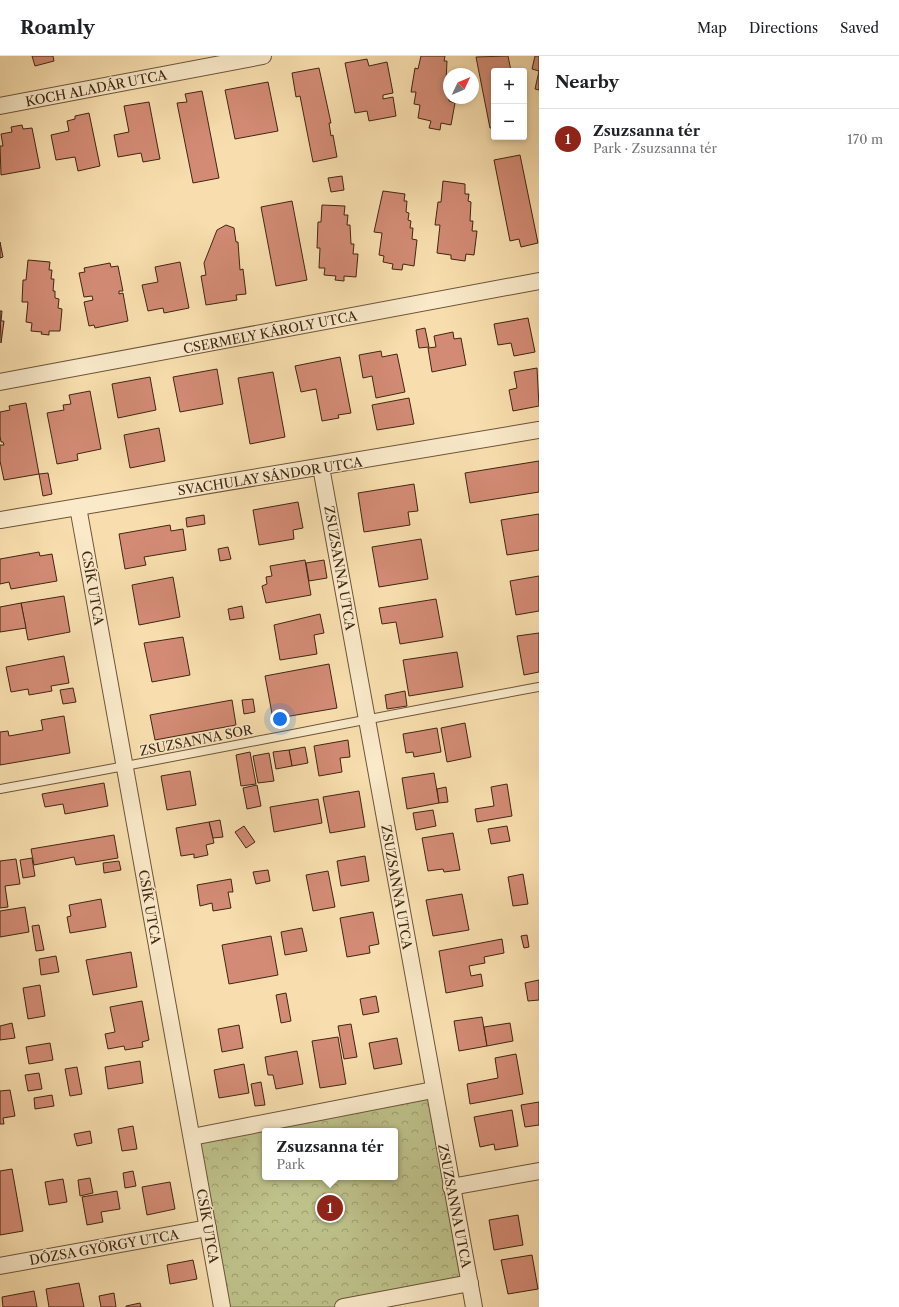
<!DOCTYPE html>
<meta charset="utf-8">
<style>
body{margin:0;font-family:"Libre Caslon Text",serif;background:#f2f2f2;color:#202124}
.controls{position:absolute;right:12px;top:12px;display:grid;overflow:hidden;border-radius:4px;box-shadow:0 2px 6px #0003}
.controls button{width:36px;height:36px;display:grid;place-items:center;padding:0;border:0;border-bottom:1px solid #e0e0e0;background:#fff;color:#202124;font:20px sans-serif}
.compass{position:absolute;left:443px;top:12px;width:36px;height:36px;border-radius:50%;background:#fff;box-shadow:0 2px 6px #0003;rotate:46deg}
.you{position:absolute;left:280px;top:663px;width:14px;height:14px;margin:-10px;border:3px solid #fff;border-radius:50%;background:#1a73e8;box-shadow:0 0 0 6px #1a73e833}
.badge{display:grid;place-items:center;width:26px;height:26px;border-radius:50%;background:#8f2418;color:#fff;font-size:13px;font-weight:700}
.pin{position:absolute;translate:-50% -50%;border:2px solid #fff;box-shadow:0 1px 4px #0006}
.popup{position:absolute;left:262px;top:1072px;width:136px;height:52px;box-sizing:border-box;display:grid;place-content:center;border-radius:4px;background:#fff;filter:drop-shadow(0 1px 3px #0005);font-size:13px;white-space:nowrap;color:#757577}
.popup b{font-size:15px;color:#202124}
.popup::after{content:'';position:absolute;left:50%;top:100%;margin-left:-8px;border:8px solid transparent;border-top-color:#fff}
.list{margin:0;padding:0;list-style:none}
h2{display:flex;justify-content:space-between;align-items:center;height:52px;margin:0;padding:0 16px;font-size:17px}
h2 small{font-size:13px;font-weight:400;color:#757577}
.list li{display:grid;grid-template-columns:26px 1fr auto;gap:12px;align-items:center;box-sizing:border-box;height:60px;padding:0 16px;border-top:1px solid #e0e0e0}
.list b{display:block;font-size:15px;white-space:nowrap}
.list p{margin:0;font-size:13px;white-space:nowrap;color:#757577}
.list em{font-size:13px;font-style:normal;color:#757577}
.map{position:relative;flex:none;width:539px;height:1251px;overflow:hidden}
header{display:flex;align-items:center;gap:24px;box-sizing:border-box;height:56px;padding:0 20px;background:#fff;border-bottom:1px solid #e0e0e0}
header strong{font-size:19px}
nav{display:flex;gap:22px;margin-inline-start:auto;font-size:14px}
main{display:flex}
aside{flex:1;background:#fff}
.map>svg:first-child{display:block}
.park{fill:url(#park-crowns);stroke:#7e744e;fill-rule:evenodd}
.building{fill:#d38b75;stroke:#3f2612}
.lines{fill:none;stroke-linecap:round;stroke-linejoin:round}
.lane-casing{stroke:#6d5439;stroke-width:10}
.street-casing{stroke:#6d5439;stroke-width:18}
.lane{stroke:#faeaca;stroke-width:8}
.street{stroke:#faeaca;stroke-width:16}
.labels{text-anchor:middle;dominant-baseline:central;stroke-width:3;stroke-linejoin:round;paint-order:stroke}
.street-label{font-size:13px;fill:#3f2612;stroke:#faeaca}
</style>
<header>
<strong>Roamly</strong>
<nav><a>Map</a><a>Directions</a><a>Saved</a></nav>
</header>
<main>
<div class="map">
<svg width="539" height="1251" viewBox="0 0 539 1251">
<defs>
<pattern id="park-crowns" width="20" height="18" patternUnits="userSpaceOnUse"><rect width="20" height="18" fill="#bec18a"/><path d="M2 6a3 3 0 1 1 6 0M12 15a3 3 0 1 1 6 0" fill="none" stroke="#9c9d6f"/></pattern>
</defs>
<rect width="100%" height="100%" fill="#f8deae"/>
<filter id="stains"><feTurbulence type="fractalNoise" baseFrequency=".005" numOctaves="4"/><feColorMatrix values="0 0 0 0 .2 0 0 0 0 .09 0 0 0 0 .02 0 0 0 .5 -.17"/></filter>
<radialGradient id="worn" r=".72"><stop offset=".6" stop-color="#630" stop-opacity="0"/><stop offset="1" stop-color="#630" stop-opacity=".3"/></radialGradient>
<path class="park" d="M433 1034 470 1227 343 1251H222L192 1081ZM265 1075H395V1121H265Z"/>
<g class="building">
<polygon points="32,0 53,0 54,5 35,10"/>
<polygon points="421,0 445,0 444,5 447,5 446,25 449,25 447,34 449,34 449,45 455,47 451,69 441,67 440,74 429,72 431,65 418,62 420,49 414,48 416,36 411,36 415,12 418,13"/>
<polygon points="508,0 511,15 494,15 494,72 490,72 476,1"/>
<polygon points="535,0 539,0 539,15 532,13"/>
<polygon points="367,3 369,10 387,6 393,37 383,39 383,43 393,41 396,60 369,65 367,55 355,57 345,7"/>
<polygon points="319,12 331,67 329,67 331,80 333,79 337,101 313,106 300,40 296,41 292,17"/>
<polygon points="539,15 539,34 535,33"/>
<polygon points="268,26 278,75 235,83 225,34"/>
<polygon points="202,35 219,122 193,127 177,47 187,46 185,38"/>
<polygon points="149,46 160,103 143,106 141,97 118,101 114,79 129,76 124,50"/>
<polygon points="89,57 100,110 78,115 75,101 56,104 51,79 69,75 67,65 75,63 75,60"/>
<polygon points="22,69 23,73 32,72 40,112 1,119 0,90 3,90 1,78 12,76 11,71"/>
<polygon points="520,99 538,187 521,191 519,183 510,185 494,104"/>
<polygon points="342,120 344,134 331,136 328,122"/>
<polygon points="443,125 465,128 465,138 469,138 468,145 471,146 470,165 473,165 472,175 477,175 474,199 466,198 465,205 451,203 451,199 437,197 440,169 435,169 438,146 441,146"/>
<polygon points="383,135 405,138 404,145 407,145 406,156 409,157 408,164 411,165 410,172 413,172 412,183 417,184 414,210 403,208 402,214 392,213 393,208 383,206 384,200 379,199 382,177 374,176"/>
<polygon points="292,145 307,224 276,230 261,151"/>
<polygon points="322,149 345,150 344,159 348,159 347,169 350,169 351,188 354,188 353,198 358,198 356,221 344,220 344,225 335,224 336,220 324,219 325,212 319,212 320,192 317,192 318,166 321,166"/>
<polygon points="226,169 234,172 236,186 238,186 240,214 243,213 246,238 236,239 237,244 206,249 201,220 206,219 204,207 217,174"/>
<polygon points="0,186 3,201 0,202"/>
<polygon points="28,204 50,206 49,214 52,214 51,223 54,223 53,235 55,235 55,242 59,243 58,252 62,253 60,275 49,275 49,279 41,278 42,276 31,275 32,267 26,266 28,246 22,246 23,224 26,224"/>
<polygon points="180,206 189,252 164,257 163,252 148,255 142,229 158,226 155,211"/>
<polygon points="110,207 111,211 118,210 123,235 119,235 119,238 123,237 128,265 95,272 94,269 89,270 84,246 93,244 92,240 84,241 79,217 85,216 84,212"/>
<polygon points="0,255 2,255 1,265 4,265 1,287"/>
<polygon points="528,262 535,296 514,300 511,287 498,289 494,268"/>
<polygon points="425,272 429,291 419,292 416,274"/>
<polygon points="453,276 454,283 461,282 466,309 432,316 428,292 436,291 434,280"/>
<polygon points="381,295 382,301 397,298 405,336 376,342 372,320 363,322 359,299"/>
<polygon points="340,301 351,357 338,359 339,362 322,365 316,333 301,336 295,310"/>
<polygon points="537,312 539,350 513,355 509,334 517,332 514,316"/>
<polygon points="217,313 223,348 180,356 173,321"/>
<polygon points="273,316 285,381 250,388 238,322"/>
<polygon points="150,321 156,354 118,362 112,328"/>
<polygon points="90,335 101,393 77,398 78,404 57,408 47,357 64,354 63,349 71,348 69,339"/>
<polygon points="409,342 414,368 377,374 372,349"/>
<polygon points="26,347 39,418 4,424 0,405 0,389 4,389 3,386 1,386 0,380 0,356 10,354 9,350"/>
<polygon points="159,372 165,405 130,412 124,379"/>
<polygon points="539,405 539,436 470,447 465,417"/>
<polygon points="48,417 52,438 43,440 39,418"/>
<polygon points="414,428 418,455 408,456 410,469 364,476 358,437"/>
<polygon points="298,446 303,472 293,474 294,483 259,489 253,454"/>
<polygon points="539,458 539,494 507,499 501,464"/>
<polygon points="204,459 205,468 187,471 186,462"/>
<polygon points="170,469 171,475 183,473 186,494 144,501 146,509 125,513 119,478"/>
<polygon points="421,483 428,523 379,531 372,491"/>
<polygon points="228,491 231,503 220,505 218,493"/>
<polygon points="39,496 40,500 52,498 57,525 11,533 9,526 0,528 0,503"/>
<polygon points="305,504 311,539 266,547 262,530 267,528 266,521 272,520 270,510"/>
<polygon points="324,504 327,522 309,525 306,507"/>
<polygon points="539,520 539,555 516,559 510,525"/>
<polygon points="173,521 180,561 139,569 132,529"/>
<polygon points="64,540 70,576 28,584 21,547"/>
<polygon points="436,543 443,581 400,588 396,566 382,568 379,552"/>
<polygon points="21,547 26,572 0,576 0,551"/>
<polygon points="242,550 244,562 230,564 228,553"/>
<polygon points="320,558 324,577 314,579 317,598 280,604 274,569"/>
<polygon points="539,577 539,616 524,619 517,580"/>
<polygon points="183,581 190,619 152,626 144,587"/>
<polygon points="457,596 463,631 409,640 403,604"/>
<polygon points="64,600 69,627 51,630 52,635 29,639 28,633 11,636 6,611"/>
<polygon points="329,608 337,652 273,663 265,620"/>
<polygon points="73,632 76,646 63,648 60,634"/>
<polygon points="405,635 407,650 387,653 385,639"/>
<polygon points="253,643 255,656 244,658 242,644"/>
<polygon points="232,644 236,669 155,684 150,659"/>
<polygon points="64,660 70,697 0,709 0,676 8,675 9,680 43,674 41,664"/>
<polygon points="465,667 471,701 447,706 441,672"/>
<polygon points="437,672 441,696 414,701 413,696 406,697 403,678"/>
<polygon points="348,684 350,701 340,702 342,716 319,720 314,690"/>
<polygon points="305,691 308,707 292,710 289,694"/>
<polygon points="289,694 292,710 276,713 273,696"/>
<polygon points="250,696 256,728 241,730 236,699"/>
<polygon points="269,697 274,725 258,727 253,700"/>
<polygon points="190,715 196,749 167,754 161,720"/>
<polygon points="434,717 439,747 407,753 402,722"/>
<polygon points="104,727 108,750 65,758 63,748 45,751 42,738"/>
<polygon points="507,728 512,760 477,766 475,753 494,750 491,731"/>
<polygon points="257,729 261,750 247,753 243,732"/>
<polygon points="446,731 448,746 439,747 437,733"/>
<polygon points="359,735 365,771 330,777 323,741"/>
<polygon points="318,743 322,767 274,776 270,751"/>
<polygon points="433,754 436,770 416,774 413,757"/>
<polygon points="220,764 223,781 213,782 209,766"/>
<polygon points="209,766 214,787 206,789 208,799 194,802 194,798 181,800 176,772"/>
<polygon points="244,770 255,786 246,792 235,776"/>
<polygon points="507,770 510,785 491,788 488,773"/>
<polygon points="453,777 460,814 444,816 443,813 428,815 422,782"/>
<polygon points="114,779 118,802 76,809 74,801 34,809 31,793"/>
<polygon points="365,800 369,825 341,830 337,805"/>
<polygon points="32,802 35,820 23,822 20,804"/>
<polygon points="16,803 20,828 5,830 8,851 0,852 0,805"/>
<polygon points="119,805 121,814 104,817 103,807"/>
<polygon points="268,814 270,825 256,828 253,816"/>
<polygon points="328,815 335,851 313,855 306,819"/>
<polygon points="523,818 528,848 513,850 508,821"/>
<polygon points="231,823 233,836 228,836 231,852 213,855 212,847 200,850 197,829"/>
<polygon points="462,838 469,874 433,880 426,844"/>
<polygon points="101,843 106,871 70,877 67,861 71,860 69,849"/>
<polygon points="25,851 29,876 0,881 0,855"/>
<polygon points="373,856 379,888 369,890 370,897 347,901 340,862"/>
<polygon points="39,869 44,894 36,895 32,870"/>
<polygon points="302,872 307,895 285,899 281,876"/>
<polygon points="527,879 529,891 524,892 521,880"/>
<polygon points="271,880 278,919 229,928 222,889"/>
<polygon points="502,883 504,897 484,901 485,907 469,910 471,920 481,918 483,930 446,937 439,895"/>
<polygon points="131,896 137,931 93,939 86,904"/>
<polygon points="56,900 59,916 41,919 39,903"/>
<polygon points="539,924 539,944 528,945 525,927"/>
<polygon points="40,929 45,960 28,963 23,932"/>
<polygon points="286,937 291,965 281,967 276,939"/>
<polygon points="376,940 379,956 363,959 360,943"/>
<polygon points="142,945 149,984 142,986 143,991 125,994 124,990 108,993 105,978 115,976 110,951"/>
<polygon points="482,961 487,990 459,995 454,965"/>
<polygon points="12,967 15,982 0,984 0,970"/>
<polygon points="510,967 513,985 487,990 484,971"/>
<polygon points="351,968 357,1001 344,1003 338,970"/>
<polygon points="239,969 243,992 222,996 218,973"/>
<polygon points="338,981 346,1028 320,1032 312,985"/>
<polygon points="397,982 402,1008 374,1013 369,987"/>
<polygon points="50,987 53,1004 29,1008 26,991"/>
<polygon points="297,995 303,1028 276,1033 273,1019 268,1019 265,1001"/>
<polygon points="516,998 523,1038 470,1048 467,1028 498,1022 495,1002"/>
<polygon points="140,1005 143,1027 108,1033 105,1011"/>
<polygon points="244,1008 249,1037 219,1042 214,1014"/>
<polygon points="77,1011 82,1038 70,1040 65,1013"/>
<polygon points="39,1017 42,1033 28,1035 25,1019"/>
<polygon points="261,1026 265,1049 255,1050 251,1028"/>
<polygon points="10,1034 15,1060 3,1062 4,1068 0,1068 0,1035"/>
<polygon points="52,1039 54,1050 35,1053 34,1042"/>
<polygon points="539,1046 539,1069 525,1071 521,1049"/>
<polygon points="512,1054 518,1090 495,1094 494,1088 480,1091 474,1061"/>
<polygon points="133,1070 137,1093 122,1095 118,1073"/>
<polygon points="90,1075 92,1087 77,1090 74,1078"/>
<polygon points="12,1113 23,1175 0,1179 0,1115"/>
<polygon points="133,1115 136,1130 125,1132 123,1117"/>
<polygon points="90,1122 93,1137 80,1140 78,1124"/>
<polygon points="63,1123 67,1146 49,1149 45,1126"/>
<polygon points="170,1126 175,1153 147,1159 142,1131"/>
<polygon points="117,1135 120,1153 101,1156 103,1166 87,1169 82,1141"/>
<polygon points="518,1159 523,1189 494,1194 489,1164"/>
<polygon points="532,1199 538,1233 508,1238 501,1204"/>
<polygon points="193,1204 197,1223 170,1228 167,1209"/>
<polygon points="79,1227 84,1251 49,1251 46,1233"/>
<polygon points="34,1235 37,1251 3,1251 2,1241"/>
<polygon points="114,1237 116,1251 101,1251 99,1240"/>
<polygon points="140,1247 141,1251 126,1251 126,1250"/>
</g>
<g class="lines">
<defs>
<path id="lane" d="M0 733C180 701 359 664 539 631"/>
<g id="street">
<polyline points="0,50 263,0"/>
<polyline points="0,326 539,225"/>
<polyline points="321,411 474,1251"/>
<polyline points="78,451 222,1251"/>
<polyline points="0,464 539,374"/>
<polyline points="192,1081 433,1034"/>
<polyline points="451,1131 539,1115"/>
<polyline points="0,1210 208,1172"/>
<polyline points="343,1251 470,1227"/>
</g>
</defs>
<use href="#lane" class="lane-casing"/>
<use href="#street" class="street-casing"/>
<use href="#lane" class="lane"/>
<use href="#street" class="street"/>
</g>
<g class="labels">
<g class="street-label">
<text transform="translate(96 32) rotate(-11)">KOCH ALADÁR UTCA</text>
<text transform="translate(270 276) rotate(-11)">CSERMELY KÁROLY UTCA</text>
<text transform="translate(270 420) rotate(-9)">SVACHULAY SÁNDOR UTCA</text>
<text transform="translate(340 512) rotate(80)">ZSUZSANNA UTCA</text>
<text transform="translate(93 532) rotate(80)">CSÍK UTCA</text>
<text transform="translate(196 684) rotate(-11)">ZSUZSANNA SOR</text>
<text transform="translate(397 831) rotate(80)">ZSUZSANNA UTCA</text>
<text transform="translate(150 851) rotate(80)">CSÍK UTCA</text>
<text transform="translate(455 1150) rotate(79)">ZSUZSANNA UTCA</text>
<text transform="translate(208 1170) rotate(80)">CSÍK UTCA</text>
<text transform="translate(104 1191) rotate(-10)">DÓZSA GYÖRGY UTCA</text>
</g>
</g>
<rect width="100%" height="100%" filter="url(#stains)"/>
<rect width="100%" height="100%" fill="url(#worn)"/>
</svg>
<div class="controls">
<button>+</button>
<button>−</button>
</div>
<svg class="compass" viewBox="-18 -18 36 36"><path d="M0-13l5 13h-10z" fill="#e53935"/><path d="M0 13l5-13h-10z" fill="#757577"/></svg>
<div class="you"></div>
<div class="pin badge" style="left:330px;top:1152px">1</div>
<div class="popup"><b>Zsuzsanna tér</b>Park</div>
</div>
<aside>
<h2>Nearby<small></small></h2>
<ul class="list">
<li><span class="badge">1</span><div><b>Zsuzsanna tér</b><p>Park · Zsuzsanna tér</p></div><em>170 m</em></li>
</ul>
</aside>
</main>
